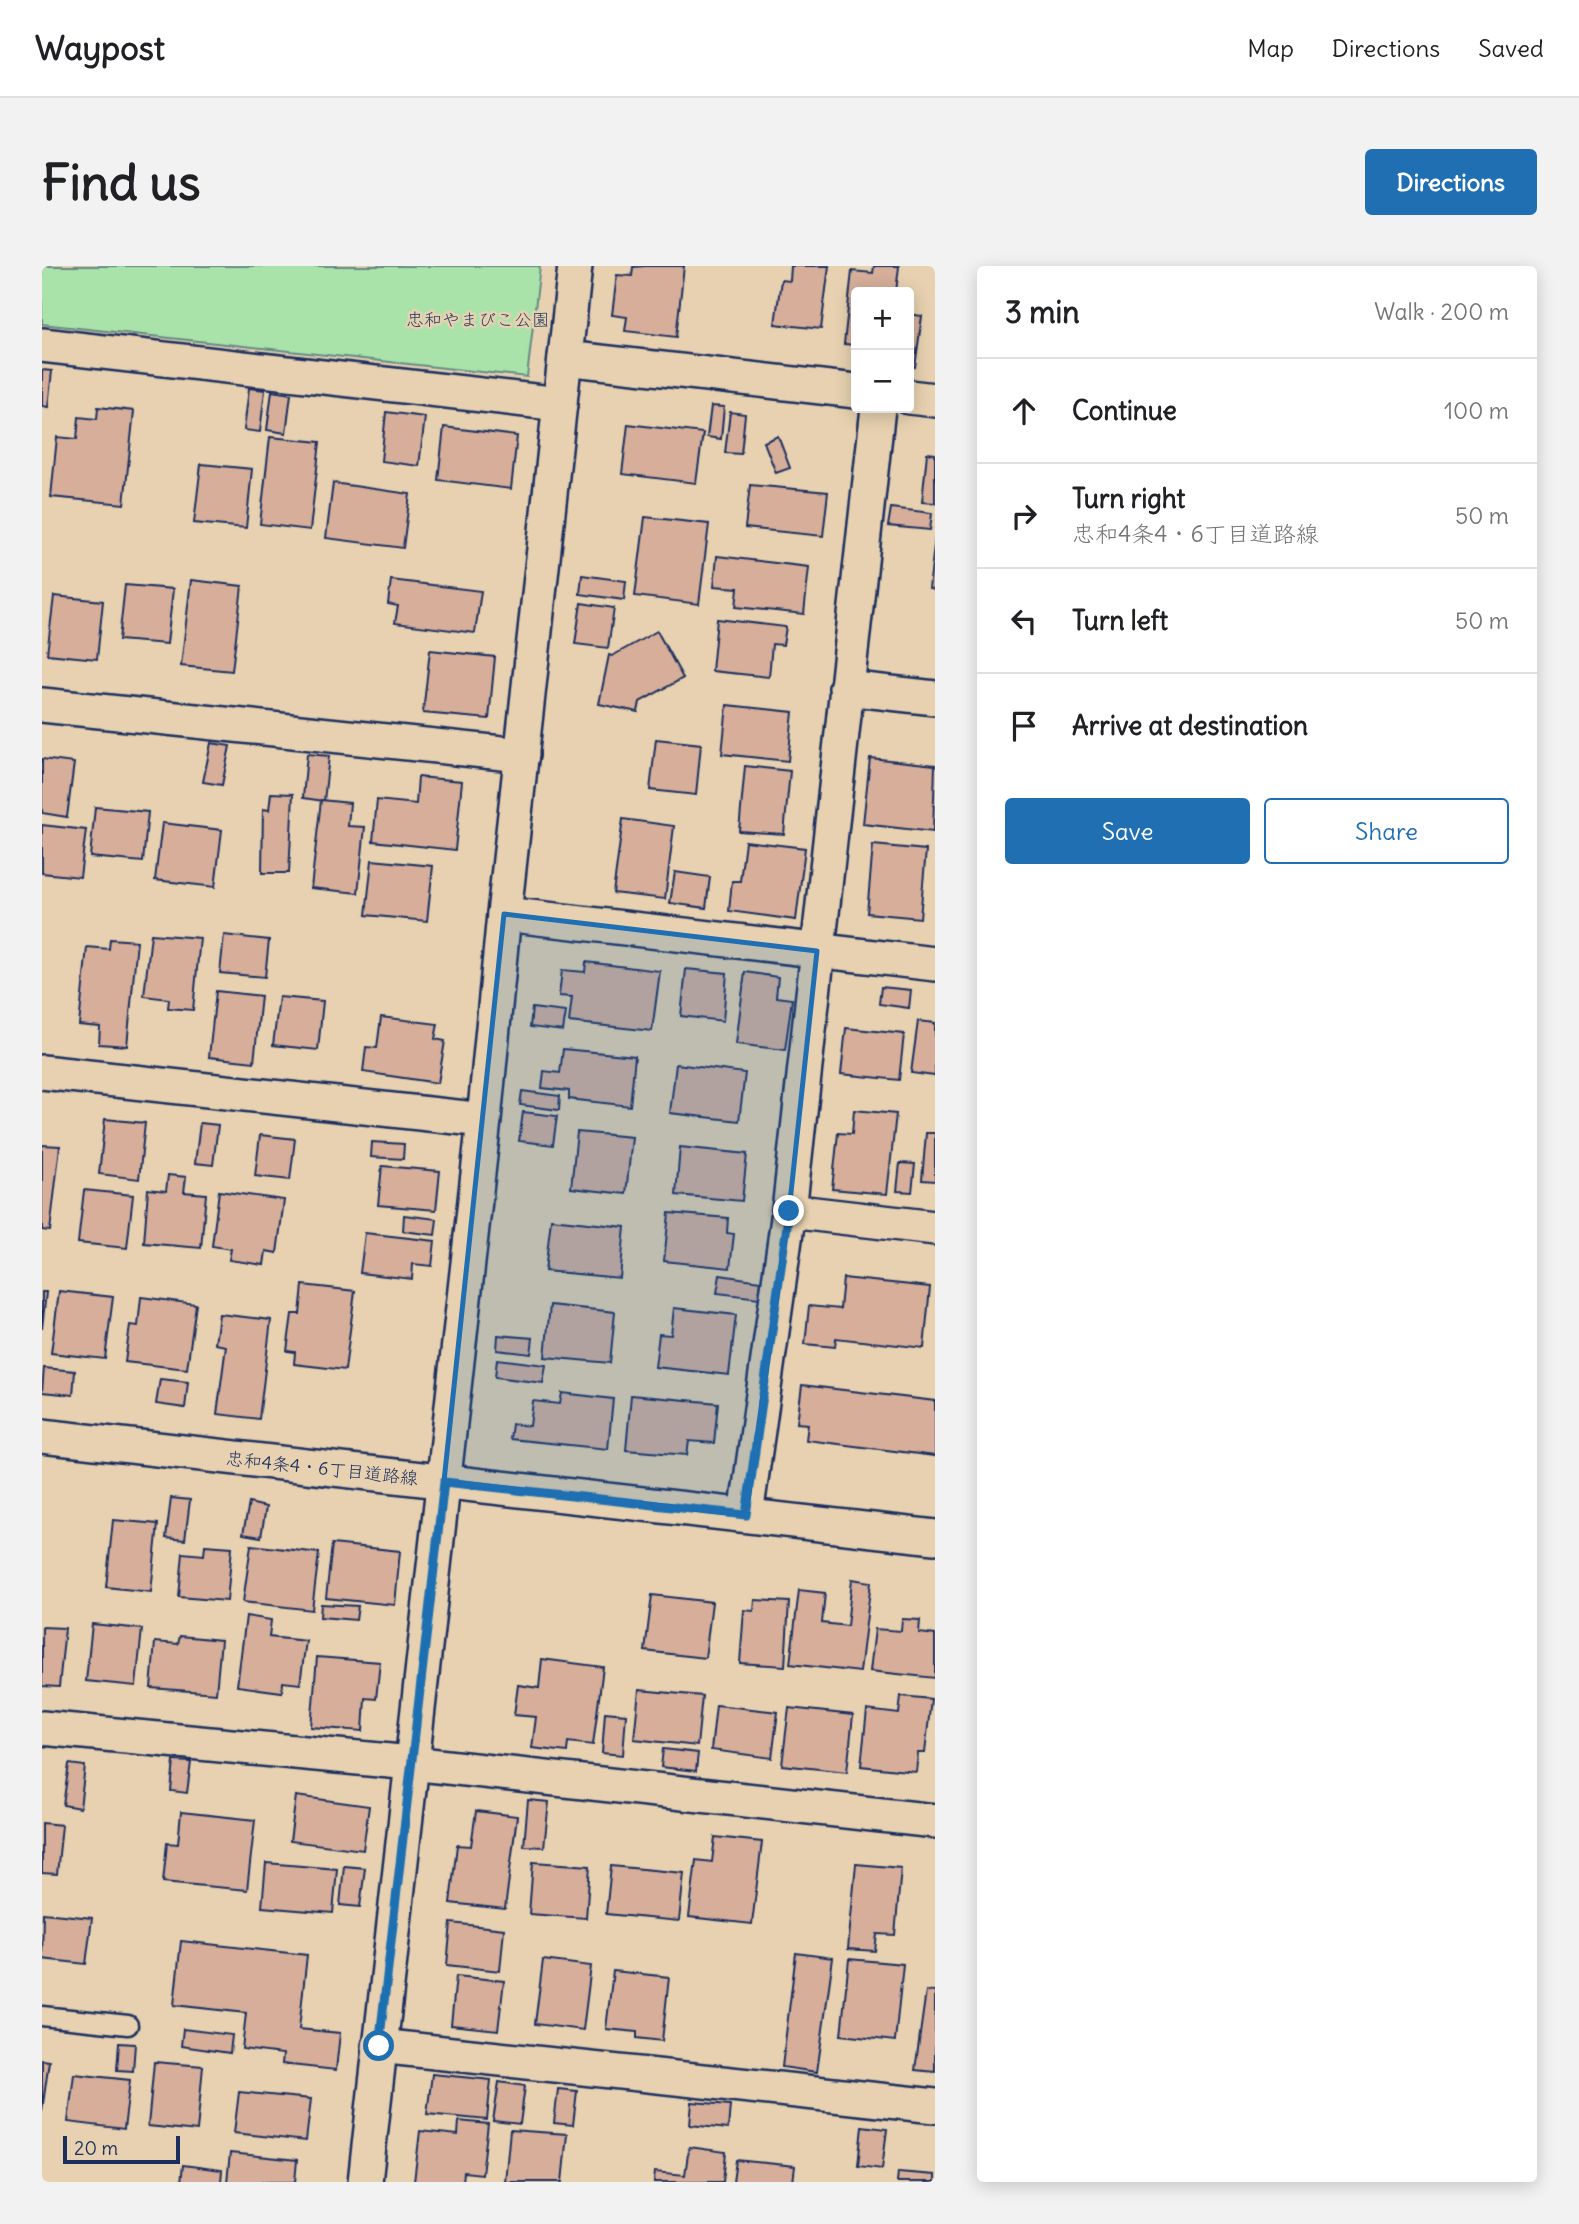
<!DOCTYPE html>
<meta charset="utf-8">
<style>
body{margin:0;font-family:Delius,"Klee One",sans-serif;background:#f2f2f2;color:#202124}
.controls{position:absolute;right:21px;top:21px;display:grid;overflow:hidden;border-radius:7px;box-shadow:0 4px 18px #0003}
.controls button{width:63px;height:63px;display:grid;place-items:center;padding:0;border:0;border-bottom:2px solid #e0e0e0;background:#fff;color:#202124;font:35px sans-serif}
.scale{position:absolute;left:21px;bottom:18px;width:117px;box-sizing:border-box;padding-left:7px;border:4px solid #1b2f5e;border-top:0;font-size:19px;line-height:24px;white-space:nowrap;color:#1b2f5e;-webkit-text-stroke:5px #e7d1b0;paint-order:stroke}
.stop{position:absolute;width:21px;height:21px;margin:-16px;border:5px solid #1f6fb2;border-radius:50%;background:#fff}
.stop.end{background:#1f6fb2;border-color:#fff;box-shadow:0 2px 7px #0008}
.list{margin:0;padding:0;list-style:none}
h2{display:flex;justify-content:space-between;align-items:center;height:91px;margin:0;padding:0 28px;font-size:30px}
h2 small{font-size:23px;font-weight:400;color:#757577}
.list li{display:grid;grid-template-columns:46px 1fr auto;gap:21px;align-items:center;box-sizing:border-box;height:105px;padding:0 28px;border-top:2px solid #e0e0e0}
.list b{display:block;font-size:26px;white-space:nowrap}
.list p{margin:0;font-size:23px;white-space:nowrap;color:#757577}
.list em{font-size:23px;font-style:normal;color:#757577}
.actions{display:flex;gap:14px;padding:21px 28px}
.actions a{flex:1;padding:16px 0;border:2px solid #1f6fb2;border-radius:7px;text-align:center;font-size:24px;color:#1f6fb2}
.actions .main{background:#1f6fb2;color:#fff}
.icon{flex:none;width:38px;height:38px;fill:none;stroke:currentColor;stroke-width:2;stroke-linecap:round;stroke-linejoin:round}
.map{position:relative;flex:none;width:893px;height:1916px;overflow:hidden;border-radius:7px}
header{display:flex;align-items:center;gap:42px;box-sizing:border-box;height:98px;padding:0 35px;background:#fff;border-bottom:2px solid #e0e0e0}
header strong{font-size:33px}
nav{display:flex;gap:38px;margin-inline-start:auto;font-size:24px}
.intro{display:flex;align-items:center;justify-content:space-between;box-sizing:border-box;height:168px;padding:0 42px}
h1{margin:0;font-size:49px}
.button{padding:18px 32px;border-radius:7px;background:#1f6fb2;color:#fff;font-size:24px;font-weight:700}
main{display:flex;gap:42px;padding:0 42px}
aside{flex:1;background:#fff;border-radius:7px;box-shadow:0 4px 18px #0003}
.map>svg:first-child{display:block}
.green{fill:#a9e3a9;stroke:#628984;stroke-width:2}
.building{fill:#d6ae9a;stroke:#1b2f5e;stroke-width:2}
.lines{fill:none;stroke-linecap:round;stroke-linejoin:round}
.service-casing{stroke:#1b2f5e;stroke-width:23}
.minor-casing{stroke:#1b2f5e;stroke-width:38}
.service{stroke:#e7d1b0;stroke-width:18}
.minor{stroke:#e7d1b0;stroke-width:33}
.route{stroke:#1f6fb2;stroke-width:9}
.marked{fill:#1f6fb2;fill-opacity:0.2;stroke:#1f6fb2;stroke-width:5;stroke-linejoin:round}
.labels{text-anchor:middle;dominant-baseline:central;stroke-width:5;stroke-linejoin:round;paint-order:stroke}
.park-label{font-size:18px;fill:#294166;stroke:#e7d1b0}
.street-label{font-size:18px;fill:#1b2f5e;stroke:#e7d1b0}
</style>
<header>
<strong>Waypost</strong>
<nav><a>Map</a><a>Directions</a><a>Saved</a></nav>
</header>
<div class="intro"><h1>Find us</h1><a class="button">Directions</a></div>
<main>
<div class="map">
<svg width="893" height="1916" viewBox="0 0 893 1916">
<rect width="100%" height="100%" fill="#e7d1b0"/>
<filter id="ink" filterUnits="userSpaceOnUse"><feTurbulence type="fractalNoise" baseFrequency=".0143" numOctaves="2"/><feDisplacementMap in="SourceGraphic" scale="14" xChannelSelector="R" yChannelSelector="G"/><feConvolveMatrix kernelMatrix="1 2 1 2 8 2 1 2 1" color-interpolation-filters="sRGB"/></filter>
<g filter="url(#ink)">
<polygon class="green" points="0,0 498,0 485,111 0,58"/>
<g class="building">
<polygon points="603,0 642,0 634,71 583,65 585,51 570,49 575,9 590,10 591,1"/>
<polygon points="749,0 787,0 779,63 733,58 739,14 748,15"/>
<polygon points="832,0 857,0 854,26 814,26 814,79 802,78 810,5 831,7"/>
<polygon points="867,48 880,50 873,101 867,100"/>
<polygon points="0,104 10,105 6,141 0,140"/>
<polygon points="207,122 223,124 218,166 202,164"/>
<polygon points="230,125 249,128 244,167 225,164"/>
<polygon points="669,140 682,141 679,173 665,171"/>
<polygon points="56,141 92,145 82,238 9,231 15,171 35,173 37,151 55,153"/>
<polygon points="344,146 383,151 377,200 339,195"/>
<polygon points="688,146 703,148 699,188 683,187"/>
<polygon points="586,158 661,167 654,217 580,208"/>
<polygon points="402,161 475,170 469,223 396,214"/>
<polygon points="736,170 748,202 734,207 722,176"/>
<polygon points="228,171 278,176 268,264 218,258"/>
<polygon points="885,187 893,188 893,237 880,236"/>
<polygon points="159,198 210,203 204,262 152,257"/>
<polygon points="291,217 368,228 361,282 284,272"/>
<polygon points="708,219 786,226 781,270 703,262"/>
<polygon points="849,242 890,247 888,264 846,260"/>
<polygon points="603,251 667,258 657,338 593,330"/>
<polygon points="893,271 893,324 887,323"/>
<polygon points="675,290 767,301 762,348 694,341 696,322 672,320"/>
<polygon points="540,309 584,315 582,334 538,328"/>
<polygon points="149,314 200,320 190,405 139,400"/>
<polygon points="349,314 439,325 433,367 353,357 356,340 346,338"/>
<polygon points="83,319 131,323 125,378 77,374"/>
<polygon points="12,330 61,335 55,393 5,388"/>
<polygon points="539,337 572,342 566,382 533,378"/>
<polygon points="675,353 744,361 741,379 730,378 727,411 670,405"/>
<polygon points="615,365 641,412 598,436 596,446 557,438 567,389 570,390"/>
<polygon points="388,384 453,391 447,453 381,447"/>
<polygon points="685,439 751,446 746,495 680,488"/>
<polygon points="614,473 659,478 654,529 608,524"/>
<polygon points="169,477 188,480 180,519 161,516"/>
<polygon points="265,488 287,490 282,535 261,532"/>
<polygon points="828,492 893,499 891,566 821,558"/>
<polygon points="0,493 32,497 25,551 0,547"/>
<polygon points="703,500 748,505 742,568 697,565"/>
<polygon points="376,511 420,515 413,584 331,575 335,534 374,538"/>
<polygon points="229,527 251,528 247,607 220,607 221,543 227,544"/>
<polygon points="279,534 308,537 306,560 323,561 316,627 269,622"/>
<polygon points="53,541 106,546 101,596 48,591"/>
<polygon points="581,553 632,560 623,633 571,627"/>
<polygon points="120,557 180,564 173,621 113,614"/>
<polygon points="0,559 44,564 38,611 0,607"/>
<polygon points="703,575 763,582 754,654 687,645 690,615 698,615"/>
<polygon points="831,579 884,584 878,652 825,647"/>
<polygon points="330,594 391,600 385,655 324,649"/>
<polygon points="633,606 668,611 664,642 628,637"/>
<polygon points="109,668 158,672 151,744 126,742 127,733 102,730"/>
<polygon points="182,669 227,674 223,711 178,707"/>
<polygon points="68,673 95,675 85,780 57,778 58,761 37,759 45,681 67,683"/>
<polygon points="544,696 618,705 610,765 527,756 530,731 517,730 520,704 543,706"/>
<polygon points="644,703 685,707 681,755 639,750"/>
<polygon points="703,706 736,711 734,731 750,733 743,784 694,778"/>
<polygon points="839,721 869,724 867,742 837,738"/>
<polygon points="174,725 219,730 212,796 167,791"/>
<polygon points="237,731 281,735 276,784 231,779"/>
<polygon points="490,742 524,746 521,765 488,761"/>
<polygon points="339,751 396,758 393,773 403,775 396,817 321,806 324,781 335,782"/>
<polygon points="876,755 893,757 893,810 869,807"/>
<polygon points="804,762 862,768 857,814 799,808"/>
<polygon points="521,783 593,790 588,840 527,833 527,825 500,822 502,805 518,807"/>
<polygon points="634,798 703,807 697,855 628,847"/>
<polygon points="480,825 518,830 517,844 478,839"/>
<polygon points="812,844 854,848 845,928 790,923 796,867 810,868"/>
<polygon points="481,846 515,850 511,879 477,875"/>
<polygon points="63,853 103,857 97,913 57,908"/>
<polygon points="158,857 176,859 171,899 153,897"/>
<polygon points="535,866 590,871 584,928 529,922"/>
<polygon points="884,867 893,867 893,915 880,914"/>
<polygon points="218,869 253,873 248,914 213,910"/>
<polygon points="330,876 362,878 361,893 329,891"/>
<polygon points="0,879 18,880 8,965 0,964"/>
<polygon points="638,881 705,888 700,935 634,929"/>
<polygon points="858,897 873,898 870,926 855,925"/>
<polygon points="340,900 398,905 394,944 336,939"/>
<polygon points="126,909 144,911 142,926 164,928 159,982 102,977 106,923 124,925"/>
<polygon points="42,924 91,929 85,982 36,977"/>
<polygon points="177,925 242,934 235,987 224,985 222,999 187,994 189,983 170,980"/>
<polygon points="627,947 686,952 685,967 692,968 688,1002 622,995"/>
<polygon points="362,949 395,953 393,969 361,965"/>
<polygon points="509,953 583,961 578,1012 503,1005"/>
<polygon points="323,967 393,975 390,1000 371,998 370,1013 318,1007"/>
<polygon points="678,1009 719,1015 717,1032 675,1027"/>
<polygon points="801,1012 888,1021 882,1082 794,1072 793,1081 763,1078 767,1040 798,1043"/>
<polygon points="261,1019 313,1025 303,1104 252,1098 253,1086 245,1085 250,1048 258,1048"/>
<polygon points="17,1025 71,1031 63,1093 9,1087"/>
<polygon points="0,1026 4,1026 0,1063"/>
<polygon points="99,1031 154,1038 145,1103 83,1096 88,1059 96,1060"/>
<polygon points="508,1039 573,1046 568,1097 503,1091"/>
<polygon points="632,1042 694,1049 687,1109 613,1101 617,1068 629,1069"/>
<polygon points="177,1048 229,1054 217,1153 175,1148 184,1080 173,1078"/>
<polygon points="456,1069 491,1072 489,1088 455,1084"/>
<polygon points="455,1093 504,1099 501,1117 453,1111"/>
<polygon points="2,1102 33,1105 31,1129 0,1126"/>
<polygon points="118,1113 146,1116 143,1142 114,1138"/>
<polygon points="760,1119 893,1135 893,1190 764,1174 766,1158 755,1157"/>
<polygon points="520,1127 571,1133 566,1183 468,1173 470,1158 488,1160 491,1135 518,1138"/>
<polygon points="589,1129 676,1137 672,1177 647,1175 645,1189 584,1184"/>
<polygon points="129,1232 148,1234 143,1274 124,1272"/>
<polygon points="207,1237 224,1241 219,1271 201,1268"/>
<polygon points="71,1254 116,1258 109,1326 64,1321"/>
<polygon points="290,1278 358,1285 353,1339 284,1332"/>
<polygon points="163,1279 190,1281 185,1335 137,1331 141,1287 162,1289"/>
<polygon points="209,1279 277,1287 270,1344 201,1336"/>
<polygon points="810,1313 829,1316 818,1406 748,1398 757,1324 783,1327 780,1357 805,1360"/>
<polygon points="610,1329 670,1336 663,1392 603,1385"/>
<polygon points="713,1334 747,1336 743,1400 698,1397 702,1344 712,1345"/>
<polygon points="279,1338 316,1340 314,1354 278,1351"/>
<polygon points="204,1350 229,1354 227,1371 264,1375 258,1418 241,1416 240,1426 195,1420"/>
<polygon points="860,1353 878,1354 877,1367 893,1369 893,1412 828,1405 833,1363 859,1365"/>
<polygon points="50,1358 100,1363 94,1420 44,1415"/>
<polygon points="0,1361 23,1362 17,1421 0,1420"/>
<polygon points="138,1370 179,1374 174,1427 109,1422 113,1376 136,1378"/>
<polygon points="275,1391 338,1396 334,1433 323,1432 321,1465 269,1461"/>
<polygon points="500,1393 561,1401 551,1479 526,1476 525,1486 490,1482 494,1451 472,1449 476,1419 497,1422"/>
<polygon points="597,1424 660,1430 655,1480 592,1473"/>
<polygon points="859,1430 889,1433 883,1487 876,1487 874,1506 819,1500 825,1444 857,1448"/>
<polygon points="674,1439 736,1446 730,1492 669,1484"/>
<polygon points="747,1442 811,1449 805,1506 740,1499"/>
<polygon points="563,1446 584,1448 581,1489 560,1487"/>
<polygon points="621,1483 656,1487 654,1505 619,1501"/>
<polygon points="132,1495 149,1496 145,1527 129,1525"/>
<polygon points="27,1498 43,1500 38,1542 21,1539"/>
<polygon points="254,1530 327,1540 321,1584 248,1575"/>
<polygon points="486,1534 507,1536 502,1581 482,1580"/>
<polygon points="434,1545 475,1550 463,1643 408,1637 415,1579 429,1580"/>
<polygon points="139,1546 213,1554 205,1624 121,1616 125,1577 136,1578"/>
<polygon points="0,1557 20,1559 15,1608 0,1607"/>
<polygon points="673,1571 720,1576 710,1658 647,1651 654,1594 670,1596"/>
<polygon points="491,1596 548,1600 544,1652 487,1648"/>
<polygon points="224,1597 295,1603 291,1647 220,1641"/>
<polygon points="814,1598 859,1602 853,1669 835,1668 833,1685 806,1683"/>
<polygon points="302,1600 323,1602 318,1641 298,1639"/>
<polygon points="569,1600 642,1607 637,1655 564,1648"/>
<polygon points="1,1647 50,1652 44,1698 0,1693"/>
<polygon points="409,1657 462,1663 458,1705 405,1699"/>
<polygon points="139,1675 265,1689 257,1763 298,1767 294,1804 240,1798 241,1788 200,1783 204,1747 132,1739"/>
<polygon points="754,1687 791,1692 775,1806 740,1801"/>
<polygon points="807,1693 861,1698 853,1775 799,1769"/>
<polygon points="501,1694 549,1700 541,1764 493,1758"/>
<polygon points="571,1705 627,1711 620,1775 595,1772 595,1766 564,1763"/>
<polygon points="414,1710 462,1715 456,1764 409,1759"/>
<polygon points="884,1725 893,1726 893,1806 873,1804"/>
<polygon points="141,1763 190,1769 188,1787 139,1780"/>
<polygon points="77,1777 93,1778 91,1805 75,1804"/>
<polygon points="0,1794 7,1795 0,1845"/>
<polygon points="112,1796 161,1800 155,1865 106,1860"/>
<polygon points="32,1808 88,1814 82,1863 26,1856"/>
<polygon points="390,1808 449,1814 445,1854 385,1848"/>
<polygon points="457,1816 483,1820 478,1858 451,1855"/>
<polygon points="516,1823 535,1825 531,1859 512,1857"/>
<polygon points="197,1826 269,1833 264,1875 192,1867"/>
<polygon points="650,1836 688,1839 686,1863 648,1859"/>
<polygon points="417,1855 446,1858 440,1908 422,1906 421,1916 372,1916 378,1865 416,1869"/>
<polygon points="820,1860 845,1863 840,1903 816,1900"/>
<polygon points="468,1864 525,1868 520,1916 463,1916"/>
<polygon points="647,1881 684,1886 681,1916 612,1916 613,1906 643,1909"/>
<polygon points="188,1887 255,1894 253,1916 185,1916"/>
<polygon points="694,1894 753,1900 751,1916 691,1916"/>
<polygon points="141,1899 180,1904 179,1916 139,1916"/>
<polygon points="856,1906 893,1909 893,1916 855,1916"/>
</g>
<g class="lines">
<defs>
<polyline id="service" points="0,1750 86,1759"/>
<g id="minor">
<polyline points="0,79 518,138"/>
<polyline points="523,92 814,125"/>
<polyline points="867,131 893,134"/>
<polyline points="804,422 893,432"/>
<polyline points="0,439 480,489"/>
<polyline points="462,648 893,698"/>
<polyline points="0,806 442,854"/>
<polyline points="747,945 893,962"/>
<polyline points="0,1170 893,1271"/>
<polyline points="704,1249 747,945 836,142"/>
<polyline points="0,1462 369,1497 893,1555"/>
<polyline points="337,1780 893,1840"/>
<polyline points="323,1916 442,854 462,648 533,0"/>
</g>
</defs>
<use href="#service" class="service-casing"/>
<use href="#minor" class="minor-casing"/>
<use href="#service" class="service"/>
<use href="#minor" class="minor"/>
</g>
</g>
<g class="lines" filter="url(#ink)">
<polyline class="route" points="337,1780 402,1216 704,1249 747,945"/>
</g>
<path class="marked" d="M462 648 775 685 747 945 704 1249 402 1215Z"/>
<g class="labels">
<g class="park-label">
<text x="436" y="53">忠和やまびこ公園</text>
</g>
<g class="street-label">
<text transform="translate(280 1202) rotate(6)">忠和4条4・6丁目道路線</text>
</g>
</g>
</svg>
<div class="controls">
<button>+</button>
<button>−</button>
</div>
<div class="scale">20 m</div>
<div class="stop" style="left:337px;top:1780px"></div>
<div class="stop end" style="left:747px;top:945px"></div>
</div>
<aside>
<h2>3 min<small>Walk · 200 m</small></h2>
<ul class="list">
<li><svg class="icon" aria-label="ahead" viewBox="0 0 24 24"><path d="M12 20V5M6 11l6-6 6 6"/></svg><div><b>Continue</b></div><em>100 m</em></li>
<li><svg class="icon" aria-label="right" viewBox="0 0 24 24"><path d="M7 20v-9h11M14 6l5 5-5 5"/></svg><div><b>Turn right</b><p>忠和4条4・6丁目道路線</p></div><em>50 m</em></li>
<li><svg class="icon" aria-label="left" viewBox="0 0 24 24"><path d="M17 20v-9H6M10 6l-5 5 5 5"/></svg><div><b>Turn left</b></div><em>50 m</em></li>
<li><svg class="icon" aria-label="arrive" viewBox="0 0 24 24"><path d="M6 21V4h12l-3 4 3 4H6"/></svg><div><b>Arrive at destination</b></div></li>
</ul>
<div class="actions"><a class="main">Save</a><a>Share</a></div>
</aside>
</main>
